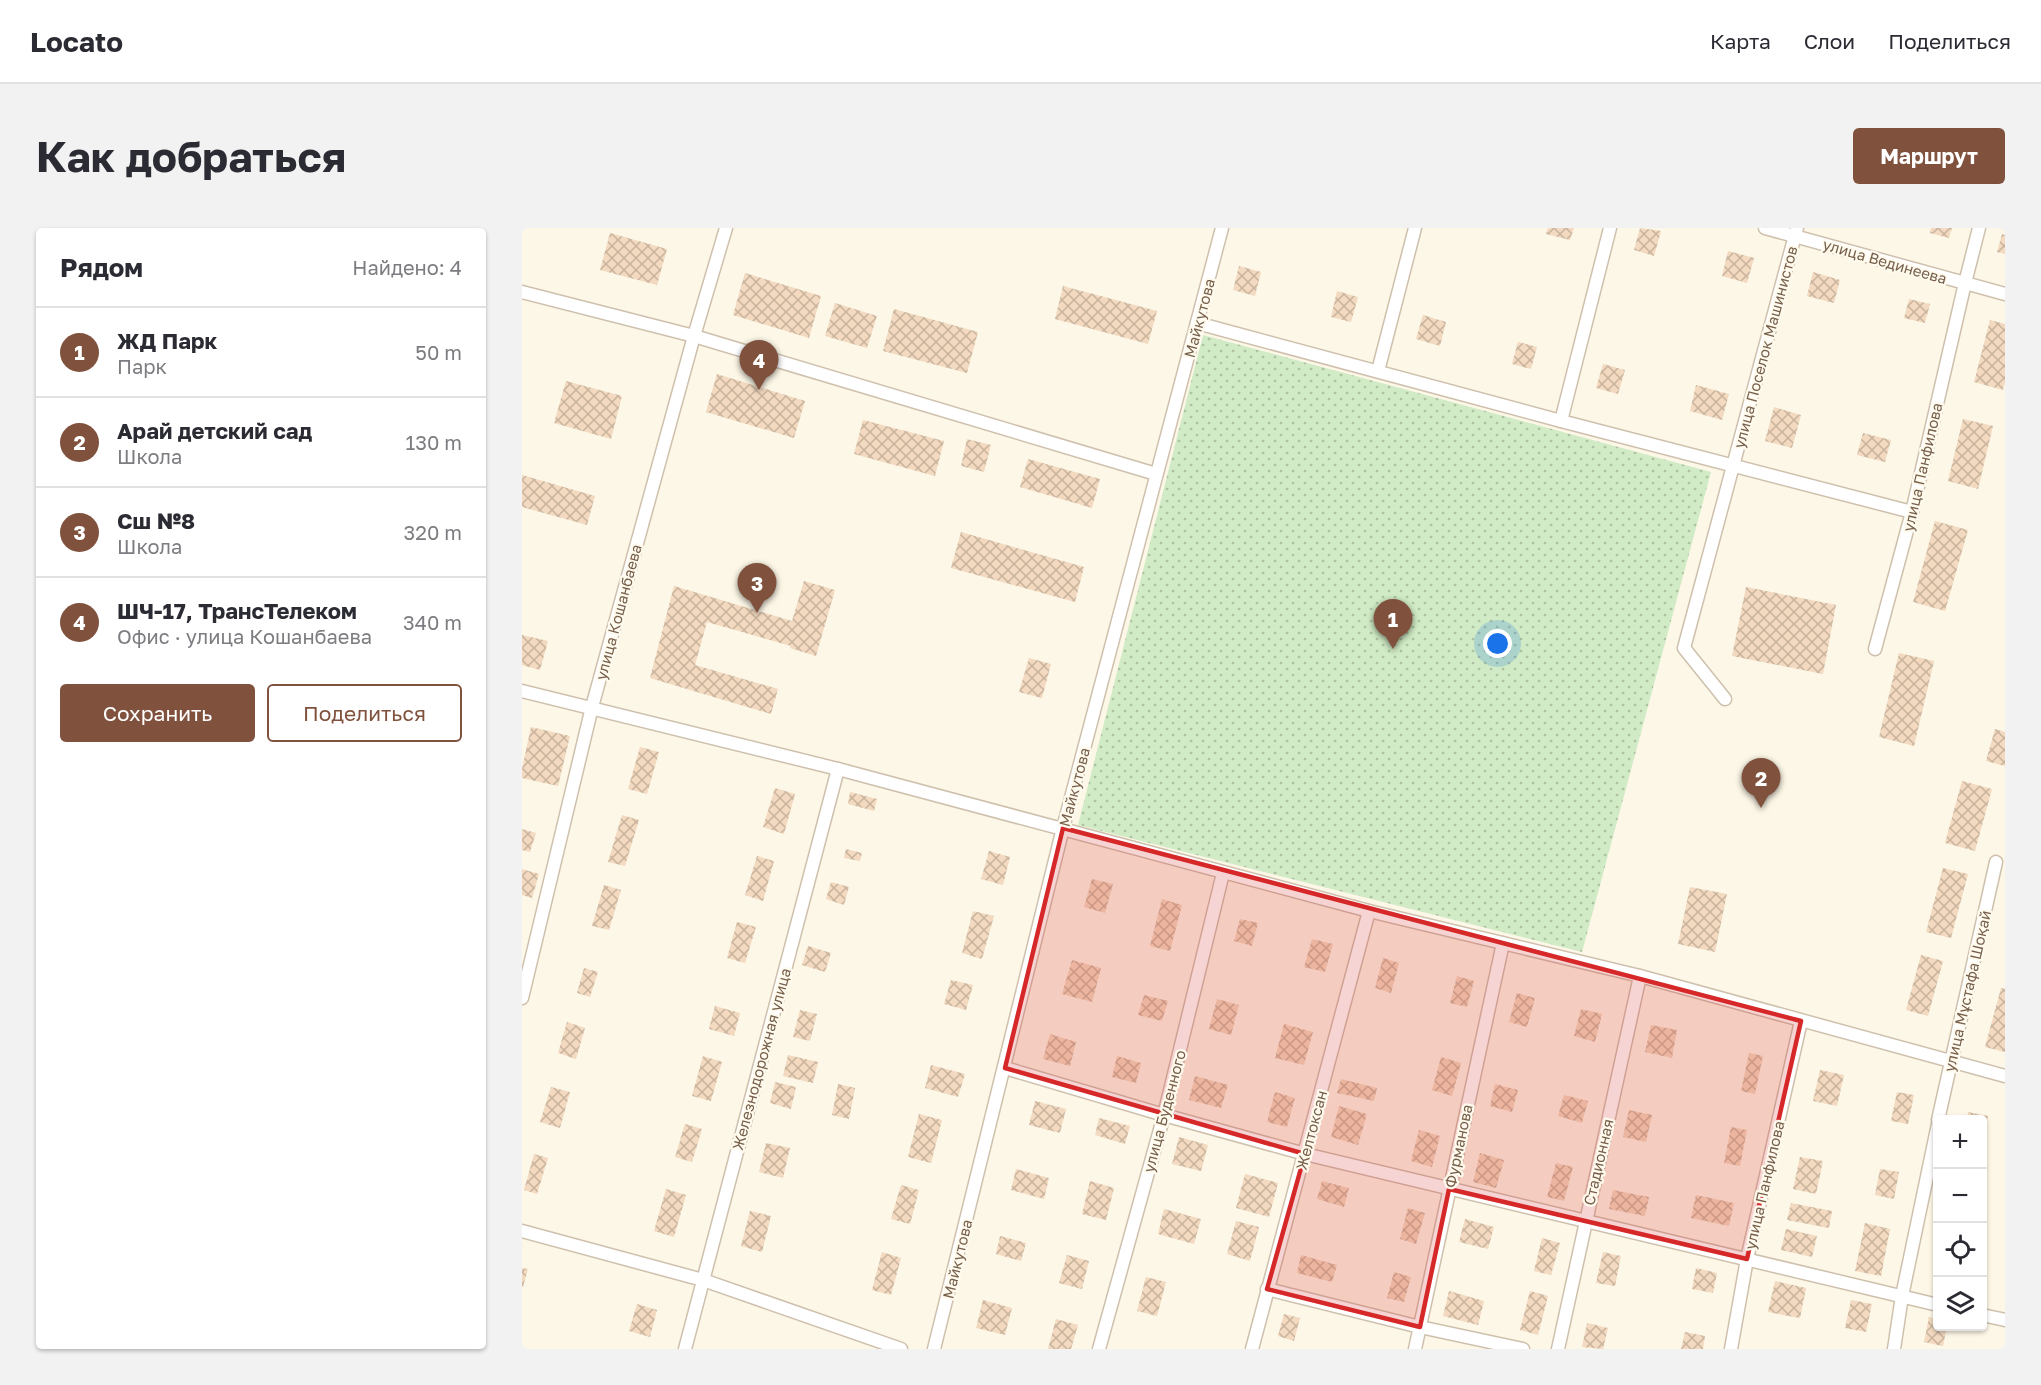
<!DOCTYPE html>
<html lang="ru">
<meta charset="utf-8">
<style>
body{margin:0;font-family:"Golos Text",sans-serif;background:#f2f2f3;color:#2b2b33}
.controls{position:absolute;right:18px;bottom:18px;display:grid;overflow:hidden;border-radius:6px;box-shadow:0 2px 4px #0004}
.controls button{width:54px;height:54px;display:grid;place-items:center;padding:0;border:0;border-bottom:2px solid #e1e1e2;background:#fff;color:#2b2b33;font:30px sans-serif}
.you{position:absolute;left:976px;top:416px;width:21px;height:21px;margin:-15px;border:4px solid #fff;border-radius:50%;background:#1a73e8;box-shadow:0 0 0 9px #1a73e833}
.badge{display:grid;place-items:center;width:39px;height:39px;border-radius:50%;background:#80523e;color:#fff;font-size:20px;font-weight:700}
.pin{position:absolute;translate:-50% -50px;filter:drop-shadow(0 2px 3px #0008)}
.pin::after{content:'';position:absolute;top:32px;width:21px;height:18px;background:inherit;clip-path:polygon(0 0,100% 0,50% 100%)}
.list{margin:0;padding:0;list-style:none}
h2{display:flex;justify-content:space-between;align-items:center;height:78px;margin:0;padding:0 24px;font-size:26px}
h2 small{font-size:20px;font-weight:400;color:#7c7c81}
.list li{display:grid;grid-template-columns:39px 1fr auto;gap:18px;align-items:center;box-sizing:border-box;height:90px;padding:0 24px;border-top:2px solid #e1e1e2}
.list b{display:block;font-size:22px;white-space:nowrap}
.list p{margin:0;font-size:20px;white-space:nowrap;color:#7c7c81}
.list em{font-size:20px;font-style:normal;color:#7c7c81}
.actions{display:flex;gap:12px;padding:18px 24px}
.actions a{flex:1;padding:14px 0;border:2px solid #80523e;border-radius:6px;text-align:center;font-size:21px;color:#80523e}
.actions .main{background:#80523e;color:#fff}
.icon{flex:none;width:33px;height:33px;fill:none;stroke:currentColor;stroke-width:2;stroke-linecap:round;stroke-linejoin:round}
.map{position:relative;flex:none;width:1483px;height:1121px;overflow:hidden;border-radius:6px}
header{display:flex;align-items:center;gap:36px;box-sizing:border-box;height:84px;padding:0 30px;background:#fff;border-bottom:2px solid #e1e1e2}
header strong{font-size:28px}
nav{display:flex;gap:33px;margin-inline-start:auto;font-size:21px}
.intro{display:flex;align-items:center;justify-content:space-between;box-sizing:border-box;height:144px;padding:0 36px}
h1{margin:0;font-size:42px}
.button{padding:15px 27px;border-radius:6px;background:#80523e;color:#fff;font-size:21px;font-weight:700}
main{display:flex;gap:36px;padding:0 36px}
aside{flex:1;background:#fff;border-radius:6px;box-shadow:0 2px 4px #0004}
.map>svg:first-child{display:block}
.park{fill:url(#park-dots)}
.building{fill:url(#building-cross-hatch)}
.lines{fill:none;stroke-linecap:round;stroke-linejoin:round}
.street-casing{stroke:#cfc0ad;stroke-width:15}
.street{stroke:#fff;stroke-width:12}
.marked{fill:#d62828;fill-opacity:0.2;stroke:#d62828;stroke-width:4.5;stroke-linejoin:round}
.labels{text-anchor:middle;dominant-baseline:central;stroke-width:4.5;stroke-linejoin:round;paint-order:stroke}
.street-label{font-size:15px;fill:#77604b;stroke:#fffaee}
</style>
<header>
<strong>Locato</strong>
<nav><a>Карта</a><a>Слои</a><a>Поделиться</a></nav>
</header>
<div class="intro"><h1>Как добраться</h1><a class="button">Маршрут</a></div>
<main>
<aside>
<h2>Рядом<small>Найдено: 4</small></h2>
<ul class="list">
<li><span class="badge">1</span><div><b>ЖД Парк</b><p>Парк</p></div><em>50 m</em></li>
<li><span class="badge">2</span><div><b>Арай детский сад</b><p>Школа</p></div><em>130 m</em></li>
<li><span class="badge">3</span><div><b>Сш №8</b><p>Школа</p></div><em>320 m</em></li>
<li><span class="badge">4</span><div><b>ШЧ-17, ТрансТелеком</b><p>Офис · улица Кошанбаева</p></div><em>340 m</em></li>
</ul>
<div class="actions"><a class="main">Сохранить</a><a>Поделиться</a></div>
</aside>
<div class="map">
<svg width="1483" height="1121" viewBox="0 0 1483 1121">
<defs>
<pattern id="park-dots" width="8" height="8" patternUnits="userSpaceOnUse" patternTransform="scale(1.5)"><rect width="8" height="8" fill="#d0ebc5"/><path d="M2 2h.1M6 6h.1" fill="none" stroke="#aec2a2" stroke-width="1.8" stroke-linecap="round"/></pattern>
<pattern id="building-cross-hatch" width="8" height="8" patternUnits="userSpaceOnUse" patternTransform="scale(1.5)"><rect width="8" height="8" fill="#f2d9bf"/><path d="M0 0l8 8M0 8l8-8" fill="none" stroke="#c9b39d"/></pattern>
</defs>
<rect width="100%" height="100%" fill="#fdf7e7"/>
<polygon class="park" points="681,107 1189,244 1060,724 556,597"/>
<g class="building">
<polygon points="1026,0 1052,0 1048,12 1024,6"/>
<polygon points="1118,0 1139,3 1132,28 1112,22"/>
<polygon points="1409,0 1430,0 1427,10 1408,5"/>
<polygon points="88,5 145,21 135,57 78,42"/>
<polygon points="1480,6 1483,7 1483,26 1475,24"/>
<polygon points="1206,23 1232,30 1225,55 1200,48"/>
<polygon points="717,38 739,44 733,68 711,62"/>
<polygon points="1291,44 1318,52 1312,75 1285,68"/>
<polygon points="223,45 299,68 287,110 211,87"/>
<polygon points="541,58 635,83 626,116 533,91"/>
<polygon points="815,63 836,69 829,94 809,89"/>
<polygon points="1387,71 1408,76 1403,95 1382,90"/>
<polygon points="313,75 355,88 345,120 303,108"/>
<polygon points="372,81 456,104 445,145 361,123"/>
<polygon points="901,87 924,94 918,118 894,111"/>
<polygon points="1468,92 1483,96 1483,154 1481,162 1452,154"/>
<polygon points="996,114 1015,119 1009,141 990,136"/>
<polygon points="1081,136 1103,142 1096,166 1074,160"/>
<polygon points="195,146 283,173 272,210 184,184"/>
<polygon points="44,153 100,168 89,211 32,195"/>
<polygon points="1174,157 1207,166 1200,192 1168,183"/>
<polygon points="1252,179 1279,187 1270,220 1243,213"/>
<polygon points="1441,191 1471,198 1456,261 1426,253"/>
<polygon points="341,192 422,213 413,248 332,226"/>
<polygon points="1341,205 1369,212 1363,234 1335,227"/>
<polygon points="445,211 469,217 462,244 439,238"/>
<polygon points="506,231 578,251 570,280 498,259"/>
<polygon points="0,247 73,268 65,297 0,279"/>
<polygon points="1413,293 1446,302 1423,383 1391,374"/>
<polygon points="439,304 562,339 553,374 429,340"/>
<polygon points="282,353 313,362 294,428 268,420 269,418 185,394 173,437 256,461 249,486 128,450 152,358 270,393"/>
<polygon points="1224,359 1314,377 1301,446 1210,428"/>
<polygon points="0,407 26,413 18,442 0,437"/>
<polygon points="1377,425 1412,433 1392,518 1357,509"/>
<polygon points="507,430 529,436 520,470 497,464"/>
<polygon points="9,499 48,508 36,558 0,550 0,541"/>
<polygon points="1473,501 1483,504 1483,538 1464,533"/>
<polygon points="118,519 137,524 125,566 106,561"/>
<polygon points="1440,553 1470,561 1453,623 1423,615"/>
<polygon points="253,560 273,566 262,606 241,599"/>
<polygon points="328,564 355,571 352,583 326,576"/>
<polygon points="100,587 117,592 103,638 86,634"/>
<polygon points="0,601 14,605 8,624 0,622"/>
<polygon points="324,621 340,625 338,633 322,630"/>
<polygon points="467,623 488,629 481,657 459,651"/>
<polygon points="235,628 252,633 241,673 223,667"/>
<polygon points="1421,640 1446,646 1429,710 1404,704"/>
<polygon points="0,641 17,646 10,670 0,667"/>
<polygon points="570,651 591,656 583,685 562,679"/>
<polygon points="309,654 327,659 322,677 304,671"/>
<polygon points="82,657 99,662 87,702 70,698"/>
<polygon points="1168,659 1205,666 1193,724 1156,716"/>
<polygon points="640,671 660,677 648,723 628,718"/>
<polygon points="451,683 472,688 460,731 440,725"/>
<polygon points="718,691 736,695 730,718 712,713"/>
<polygon points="215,694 234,699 223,735 205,730"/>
<polygon points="790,711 811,716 803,744 782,739"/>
<polygon points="286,718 309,725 303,744 280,737"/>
<polygon points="1399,727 1421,733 1406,788 1384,782"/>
<polygon points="861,730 877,735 869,765 853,760"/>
<polygon points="550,732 579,740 570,774 540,766"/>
<polygon points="62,740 76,744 68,769 55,765"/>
<polygon points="935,748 952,753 945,779 928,775"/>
<polygon points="429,752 451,757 444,782 422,776"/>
<polygon points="1479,760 1483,761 1483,824 1463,819"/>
<polygon points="995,765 1013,770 1005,799 987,794"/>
<polygon points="622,767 646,773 640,793 616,787"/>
<polygon points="695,771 717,777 709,807 687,801"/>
<polygon points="193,778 218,785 212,808 187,801"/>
<polygon points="1059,781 1080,786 1073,814 1052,808"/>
<polygon points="278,782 295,786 288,813 271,809"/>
<polygon points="45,794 63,800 54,831 36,825"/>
<polygon points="762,796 791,804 782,837 753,830"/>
<polygon points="1129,797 1155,802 1150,830 1123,824"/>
<polygon points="528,806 554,814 548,838 521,831"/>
<polygon points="1227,825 1241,828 1233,866 1219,863"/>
<polygon points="266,827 296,834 291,855 261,848"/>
<polygon points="181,828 200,834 189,873 170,868"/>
<polygon points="595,828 619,835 614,855 590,849"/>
<polygon points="919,829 939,835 930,868 910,862"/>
<polygon points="409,837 443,846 436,869 403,860"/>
<polygon points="1298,842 1322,847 1315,878 1291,873"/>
<polygon points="673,848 706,857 699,880 667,872"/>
<polygon points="819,851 855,860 852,873 815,865"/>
<polygon points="253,854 274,859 269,881 248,875"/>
<polygon points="316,856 333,860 327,891 310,887"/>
<polygon points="973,856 996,862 990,884 968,878"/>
<polygon points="29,859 48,864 38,900 18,894"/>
<polygon points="753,864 773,870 765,899 745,894"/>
<polygon points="1375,864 1392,867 1386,896 1369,893"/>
<polygon points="1042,867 1066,873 1060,895 1036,888"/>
<polygon points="513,873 544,881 538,905 507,897"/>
<polygon points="817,878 845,886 836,917 809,909"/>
<polygon points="1107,882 1130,887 1124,914 1101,909"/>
<polygon points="1446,884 1466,888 1462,910 1460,892 1445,892"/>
<polygon points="397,886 420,892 409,935 386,929"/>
<polygon points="577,890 608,898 603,916 573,907"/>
<polygon points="163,896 180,901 170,934 153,929"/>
<polygon points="1209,899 1225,902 1218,938 1202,935"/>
<polygon points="897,902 918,908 910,939 889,933"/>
<polygon points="657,909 686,917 679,943 650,936"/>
<polygon points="244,915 268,920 261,950 237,944"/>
<polygon points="958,925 982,932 974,960 951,954"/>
<polygon points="12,926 26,930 15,966 2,962"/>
<polygon points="1278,929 1301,933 1294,966 1271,961"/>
<polygon points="1034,935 1051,939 1042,973 1025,969"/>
<polygon points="494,941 527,950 522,971 489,962"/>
<polygon points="1358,941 1377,944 1372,971 1353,967"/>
<polygon points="723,946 756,955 747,989 714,980"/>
<polygon points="568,953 592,960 584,992 560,986"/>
<polygon points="800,953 827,960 822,979 795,971"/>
<polygon points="379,957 397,962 388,996 369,991"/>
<polygon points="144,961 164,967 152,1009 132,1003"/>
<polygon points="1091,962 1127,969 1123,988 1087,981"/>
<polygon points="1174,967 1212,975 1207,998 1169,990"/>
<polygon points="1269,975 1310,983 1307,1000 1265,992"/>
<polygon points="886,980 903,985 894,1016 878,1011"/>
<polygon points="642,981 679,991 672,1016 636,1006"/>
<polygon points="228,983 249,988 240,1024 219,1018"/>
<polygon points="943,991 972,999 966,1021 937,1014"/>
<polygon points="714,993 737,999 728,1033 705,1026"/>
<polygon points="1343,995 1368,1001 1359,1048 1333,1043"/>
<polygon points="1264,1001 1295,1008 1290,1029 1259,1022"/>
<polygon points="478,1008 504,1015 499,1033 474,1026"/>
<polygon points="1020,1010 1038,1015 1029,1047 1012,1043"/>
<polygon points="360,1024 379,1030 369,1067 350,1062"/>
<polygon points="1081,1024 1099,1028 1093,1058 1074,1055"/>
<polygon points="545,1027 567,1033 560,1061 537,1055"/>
<polygon points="779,1027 815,1037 810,1054 775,1045"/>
<polygon points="0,1040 6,1041 1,1059 0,1059"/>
<polygon points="1174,1040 1195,1045 1191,1065 1170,1061"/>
<polygon points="872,1044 889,1049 882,1074 865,1070"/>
<polygon points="624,1049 644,1054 635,1088 615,1083"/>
<polygon points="1253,1053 1284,1060 1278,1090 1246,1084"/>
<polygon points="927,1063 962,1073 956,1097 921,1088"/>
<polygon points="1008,1063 1026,1068 1016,1107 998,1102"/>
<polygon points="461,1072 490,1080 483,1107 454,1100"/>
<polygon points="1329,1072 1350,1076 1344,1104 1323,1100"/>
<polygon points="115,1076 135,1082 128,1109 107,1103"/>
<polygon points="762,1086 778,1090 772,1113 756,1108"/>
<polygon points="1407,1089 1416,1091 1416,1098 1425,1098 1421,1118 1402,1114"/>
<polygon points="534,1091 556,1097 549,1121 526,1121"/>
<polygon points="1065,1095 1086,1100 1081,1121 1060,1119"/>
<polygon points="1163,1104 1183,1108 1181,1121 1159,1121"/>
</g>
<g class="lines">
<defs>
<g id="street">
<polyline points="1243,0 1483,66"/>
<polyline points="0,64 172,108 634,246"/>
<polyline points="675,95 1039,193 1390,284"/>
<polyline points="856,143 893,0"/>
<polyline points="1039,193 1088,0"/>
<polyline points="1353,421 1390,284 1443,55 1457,0"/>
<polyline points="0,463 316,541 847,683 1118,748 1483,848"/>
<polyline points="1203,471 1162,420 1275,0"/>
<polyline points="0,770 70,479 172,108 204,0"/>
<polyline points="483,840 642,887 783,926 1416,1077"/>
<polyline points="1416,892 1474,634"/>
<polyline points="0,1003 181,1052 379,1121"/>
<polyline points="745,1061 898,1099 1001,1121"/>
<polyline points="1460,1087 1483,1092"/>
<polyline points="163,1121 316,541"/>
<polyline points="412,1121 541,600 700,0"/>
<polyline points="577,1121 642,887 701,645"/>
<polyline points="730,1121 847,683"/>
<polyline points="893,1121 981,715"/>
<polyline points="1036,1121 1118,748"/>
<polyline points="1209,1121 1225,1031 1279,793"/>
<polyline points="1372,1121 1380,1068 1416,896"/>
</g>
</defs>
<use href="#street" class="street-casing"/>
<use href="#street" class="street"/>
</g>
<path class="marked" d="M541 600 1279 793 1225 1031 927 961 898 1099 745 1061 783 926 483 840Z"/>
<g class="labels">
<g class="street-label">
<text transform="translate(1363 33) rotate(16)">улица Вединеева</text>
<text transform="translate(677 90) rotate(-75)">Майкутова</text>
<text transform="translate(1243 119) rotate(-75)">улица Поселок Машинистов</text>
<text transform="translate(1400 239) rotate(-77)">улица Панфилова</text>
<text transform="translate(96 384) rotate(-75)">улица Кошанбаева</text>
<text transform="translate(552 559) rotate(-75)">Майкутова</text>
<text transform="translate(1445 763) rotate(-77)">улица Мұстафа Шоқай</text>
<text transform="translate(239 831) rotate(-75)">Железнодорожная улица</text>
<text transform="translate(642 883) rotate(-75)">улица Буденного</text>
<text transform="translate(789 902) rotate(-75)">Желтоксан</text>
<text transform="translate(936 918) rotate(-78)">Фурманова</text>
<text transform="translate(1076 934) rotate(-77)">Стадионная</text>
<text transform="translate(1242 957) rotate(-77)">улица Панфилова</text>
<text transform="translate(435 1031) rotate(-76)">Майкутова</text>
</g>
</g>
</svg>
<div class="controls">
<button>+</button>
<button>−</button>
<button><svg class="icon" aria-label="locate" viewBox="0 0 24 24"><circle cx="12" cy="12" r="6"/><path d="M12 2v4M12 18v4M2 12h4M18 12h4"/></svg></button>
<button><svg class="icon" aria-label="layers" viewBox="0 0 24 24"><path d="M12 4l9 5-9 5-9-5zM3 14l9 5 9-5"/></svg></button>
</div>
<div class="you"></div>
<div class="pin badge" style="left:871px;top:421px">1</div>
<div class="pin badge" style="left:1239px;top:580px">2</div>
<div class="pin badge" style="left:235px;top:385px">3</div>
<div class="pin badge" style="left:237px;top:162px">4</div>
</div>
</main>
